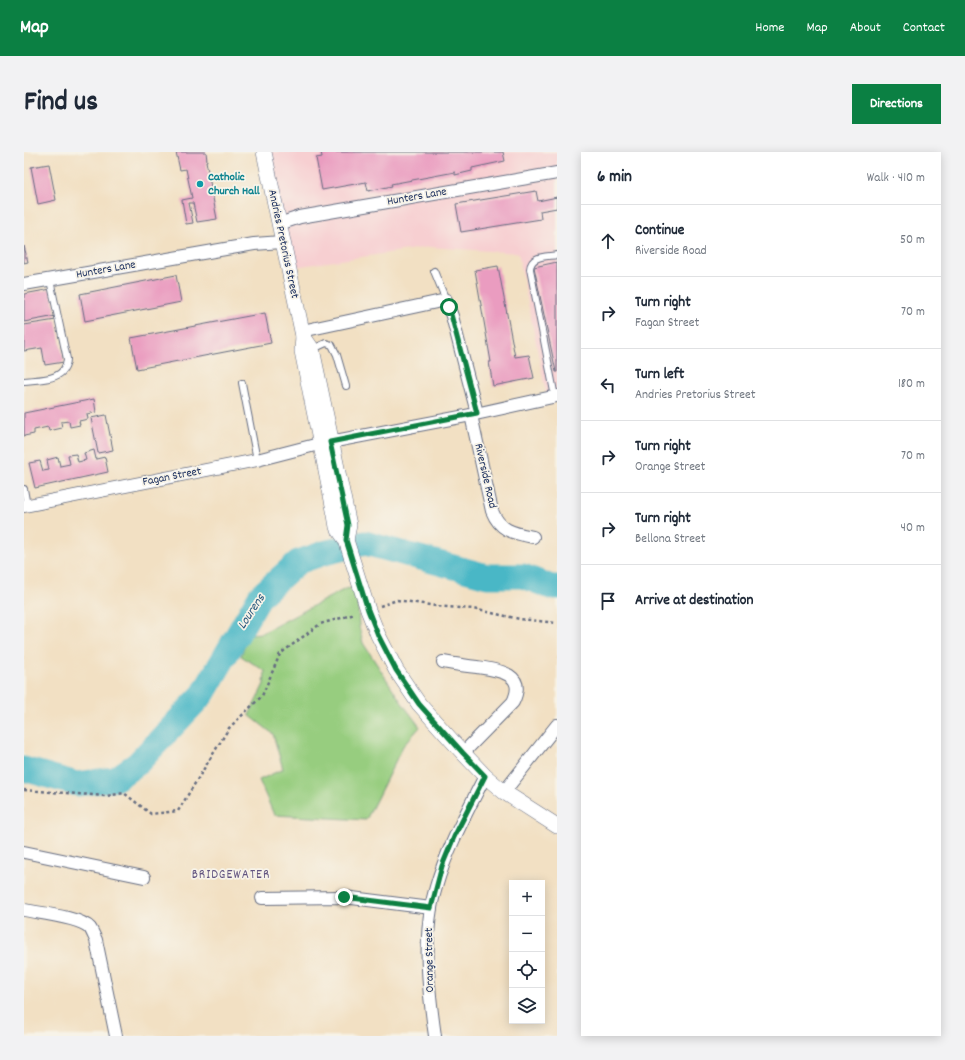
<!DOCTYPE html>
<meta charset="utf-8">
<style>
body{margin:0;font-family:Dekko,sans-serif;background:#f2f2f3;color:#1f2937}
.controls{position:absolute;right:12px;bottom:12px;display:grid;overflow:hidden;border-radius:0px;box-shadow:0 2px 10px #0003}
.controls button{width:36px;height:36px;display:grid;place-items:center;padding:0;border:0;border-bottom:1px solid #e0e1e3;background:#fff;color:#1f2937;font:20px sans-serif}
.stop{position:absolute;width:12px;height:12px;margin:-9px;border:3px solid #0b8043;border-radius:50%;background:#fff}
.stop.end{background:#0b8043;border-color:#fff;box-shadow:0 1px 4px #0008}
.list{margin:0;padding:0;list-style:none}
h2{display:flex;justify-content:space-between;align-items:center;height:52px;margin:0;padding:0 16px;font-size:17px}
h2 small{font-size:13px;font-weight:400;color:#747a83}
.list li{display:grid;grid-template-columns:26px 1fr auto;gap:12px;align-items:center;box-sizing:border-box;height:72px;padding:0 16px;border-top:1px solid #e0e1e3}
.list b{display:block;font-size:15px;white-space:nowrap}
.list p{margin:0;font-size:13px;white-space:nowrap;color:#747a83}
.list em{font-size:13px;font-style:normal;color:#747a83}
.icon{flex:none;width:22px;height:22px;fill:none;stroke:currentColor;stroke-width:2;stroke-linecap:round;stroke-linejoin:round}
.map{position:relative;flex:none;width:533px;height:884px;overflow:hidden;border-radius:0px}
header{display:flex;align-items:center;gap:24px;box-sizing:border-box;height:56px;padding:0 20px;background:#0b8043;color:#fff}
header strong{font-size:19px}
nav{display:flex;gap:22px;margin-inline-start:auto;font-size:14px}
.intro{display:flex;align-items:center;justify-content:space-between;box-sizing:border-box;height:96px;padding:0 24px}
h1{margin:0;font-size:28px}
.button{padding:10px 18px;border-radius:0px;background:#0b8043;color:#fff;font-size:14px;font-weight:700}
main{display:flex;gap:24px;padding:0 24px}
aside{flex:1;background:#fff;border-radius:0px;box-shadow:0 2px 10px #0003}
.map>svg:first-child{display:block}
.built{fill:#f7cfd1}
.green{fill:#97cd7f;stroke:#597e6e}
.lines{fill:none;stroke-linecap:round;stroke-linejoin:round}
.river{stroke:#4ab7c6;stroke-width:25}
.building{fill:#ea9cc0}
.service-casing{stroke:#666d81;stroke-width:8}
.minor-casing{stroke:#666d81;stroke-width:14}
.tertiary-casing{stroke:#666d81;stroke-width:16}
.path{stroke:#666d81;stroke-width:2.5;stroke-dasharray:3 3;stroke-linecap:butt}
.service{stroke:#fff;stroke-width:6}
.minor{stroke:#fff;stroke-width:12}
.tertiary{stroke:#fff;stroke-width:15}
.route{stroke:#0b8043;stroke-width:5}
.culture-dot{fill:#0f9aa8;stroke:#f7f3e8;stroke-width:1.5}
.labels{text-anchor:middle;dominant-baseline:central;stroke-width:3.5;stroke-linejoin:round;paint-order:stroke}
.culture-label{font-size:12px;font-weight:bold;fill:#0d838f;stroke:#f7f3e8;text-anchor:start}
.street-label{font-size:12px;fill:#1b2f5e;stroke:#f7f3e8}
.water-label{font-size:13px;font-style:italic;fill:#29587d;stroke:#f7f3e8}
.neighbourhood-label{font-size:13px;letter-spacing:1px;fill:#635580;stroke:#f7f3e8}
</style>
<header>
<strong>Map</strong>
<nav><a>Home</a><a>Map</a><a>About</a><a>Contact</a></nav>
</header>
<div class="intro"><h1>Find us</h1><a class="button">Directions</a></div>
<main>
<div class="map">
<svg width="533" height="884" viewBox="0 0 533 884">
<rect width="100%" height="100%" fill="#f7f3e8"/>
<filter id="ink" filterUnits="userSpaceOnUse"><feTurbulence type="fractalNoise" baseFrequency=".025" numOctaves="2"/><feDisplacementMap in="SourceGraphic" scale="8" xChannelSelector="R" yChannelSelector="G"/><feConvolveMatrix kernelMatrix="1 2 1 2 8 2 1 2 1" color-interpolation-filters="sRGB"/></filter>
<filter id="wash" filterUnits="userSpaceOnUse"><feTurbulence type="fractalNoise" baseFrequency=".012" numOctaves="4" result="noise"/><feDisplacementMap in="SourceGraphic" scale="16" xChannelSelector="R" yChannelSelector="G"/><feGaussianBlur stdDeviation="0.9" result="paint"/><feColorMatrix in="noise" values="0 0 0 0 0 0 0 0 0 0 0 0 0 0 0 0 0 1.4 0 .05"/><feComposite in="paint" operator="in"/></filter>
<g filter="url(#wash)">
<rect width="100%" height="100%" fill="#f2e0c3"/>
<polygon class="built" points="242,0 533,0 533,244 523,246 494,101 405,95 264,116"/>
<polygon class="green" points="333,435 335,474 339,491 378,551 396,575 379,594 342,668 250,663 235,628 259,617 249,582 225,563 240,532 241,519 217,504 225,482 238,481 321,437"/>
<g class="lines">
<polyline class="river" points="0,617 53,632 91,627 113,612 179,542 236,444 274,410 300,401 341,391 463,424 499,424 527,435 533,435"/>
</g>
<g id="blocks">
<g class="building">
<polygon points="152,0 182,0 183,9 182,9 193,67 173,70 169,51 165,51 169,71 162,72 158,48 168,46 162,17 156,18"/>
<polygon points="297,0 479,0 481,9 448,16 448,19 431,23 431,20 367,32 368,34 344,39 342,30 298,38 292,6 298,5"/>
<polygon points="25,12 32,48 14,52 7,15"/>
<polygon points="512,39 514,49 533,45 533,56 516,59 517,67 437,80 432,52"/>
<polygon points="0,94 4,110 0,111"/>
<polygon points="533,110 533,220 532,220 510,115"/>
<polygon points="474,114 491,205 505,203 510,226 469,234 465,210 467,210 451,118"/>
<polygon points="152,123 157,150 61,169 56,142"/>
<polygon points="27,137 32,164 0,170 0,142"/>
<polygon points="241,161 247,191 113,217 107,186"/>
<polygon points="32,168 40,210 21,213 18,196 0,199 0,173"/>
<polygon points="70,247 72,260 63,262 64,267 55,269 56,273 46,275 45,269 37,270 38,276 25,279 24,275 10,278 10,282 0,284 0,261"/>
<polygon points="82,263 89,298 74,301 67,266"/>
<polygon points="70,298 72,307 81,305 84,320 11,336 5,311 16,309 19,319 25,318 23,308 34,305 36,314 46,312 44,303 52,302 54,310 62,308 60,301"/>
</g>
</g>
</g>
<g filter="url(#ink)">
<use href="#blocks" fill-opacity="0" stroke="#666d81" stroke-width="1"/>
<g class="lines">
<defs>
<g id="service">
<polyline points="410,119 422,148"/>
<polyline points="289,197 302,191 308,193 313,203 322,234"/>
<path d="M0 229C17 227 42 229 43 207L26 128"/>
<polyline points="218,231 233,308"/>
<path d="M531 245 506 117C507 103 522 105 533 103"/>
<polyline points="0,337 3,354"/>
</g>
<g id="minor">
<polyline points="255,72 276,65 533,21"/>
<polyline points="0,132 230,92 258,90"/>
<polyline points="278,179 422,148 428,164 453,261"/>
<path d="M447 263 468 359C476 379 489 381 509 385"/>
<polyline points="306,290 447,263 533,244"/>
<polyline points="0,354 233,308 295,292"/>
<path d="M419 510C430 512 442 514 453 515 474 518 503 521 489 550L439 601"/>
<polyline points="480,640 533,573"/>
<polyline points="0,700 120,725"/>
<polyline points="238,746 320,745 407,756"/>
<path d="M0 758C15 761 56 765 66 776 68 779 70 784 72 788L92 884"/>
<path d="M411 884C405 842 400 798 407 756 408 749 410 742 412 735 423 696 443 660 461 624"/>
</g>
<g id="tertiary">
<polyline points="240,0 279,184 278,199 311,363 313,375 322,388 344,458 354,483 372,518 395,552 439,601 461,624 480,640 533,674"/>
<polyline points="279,184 288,197 325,373 322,388"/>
</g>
</defs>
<use href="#service" class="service-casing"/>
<use href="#minor" class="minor-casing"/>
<use href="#tertiary" class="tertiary-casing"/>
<g class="path">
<polyline points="356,454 373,448 412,454 449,457 496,467 533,471"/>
<polyline points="0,638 82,644 100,641 127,662 154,659 205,576 238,544 256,502 296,472 331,462"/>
</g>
<use href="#service" class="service"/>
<use href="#minor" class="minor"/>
<use href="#tertiary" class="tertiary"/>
</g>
</g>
<g class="lines" filter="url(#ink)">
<polyline class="route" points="320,745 407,756 418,714 430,685 461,624 439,601 395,552 372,518 354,483 344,458 322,388 324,373 306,290 453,261 425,155"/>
</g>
<circle class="culture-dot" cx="176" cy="32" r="4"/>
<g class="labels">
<g class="culture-label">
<text x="184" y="25">Catholic<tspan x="184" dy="14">Church Hall</tspan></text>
</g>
<g class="street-label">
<text transform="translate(393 45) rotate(-10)">Hunters Lane</text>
<text transform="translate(259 92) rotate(78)">Andries Pretorius Street</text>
<text transform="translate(82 118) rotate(-10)">Hunters Lane</text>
<text transform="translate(461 324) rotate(77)">Riverside Road</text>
<text transform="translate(148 325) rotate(-11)">Fagan Street</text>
<text transform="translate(406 808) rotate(-91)">Orange Street</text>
</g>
<g class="water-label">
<text transform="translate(228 460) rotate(-57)">Lourens</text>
</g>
<g class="neighbourhood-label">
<text x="207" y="723">BRIDGEWATER</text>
</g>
</g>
</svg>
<div class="controls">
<button>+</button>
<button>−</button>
<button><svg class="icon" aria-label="locate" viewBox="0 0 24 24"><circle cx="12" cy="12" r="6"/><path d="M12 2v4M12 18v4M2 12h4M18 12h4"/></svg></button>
<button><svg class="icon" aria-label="layers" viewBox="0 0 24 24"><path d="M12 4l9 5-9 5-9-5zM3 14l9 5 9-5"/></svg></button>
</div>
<div class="stop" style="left:425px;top:155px"></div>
<div class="stop end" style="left:320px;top:745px"></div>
</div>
<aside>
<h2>6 min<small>Walk · 410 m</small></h2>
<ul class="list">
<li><svg class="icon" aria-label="ahead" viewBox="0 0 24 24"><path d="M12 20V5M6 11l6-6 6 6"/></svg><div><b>Continue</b><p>Riverside Road</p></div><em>50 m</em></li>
<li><svg class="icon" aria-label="right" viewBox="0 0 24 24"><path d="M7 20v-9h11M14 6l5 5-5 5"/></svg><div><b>Turn right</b><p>Fagan Street</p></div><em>70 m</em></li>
<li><svg class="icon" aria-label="left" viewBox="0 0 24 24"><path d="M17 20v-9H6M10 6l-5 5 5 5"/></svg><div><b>Turn left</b><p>Andries Pretorius Street</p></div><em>180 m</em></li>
<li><svg class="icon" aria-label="right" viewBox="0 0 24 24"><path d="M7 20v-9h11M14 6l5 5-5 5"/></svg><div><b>Turn right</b><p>Orange Street</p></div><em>70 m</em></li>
<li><svg class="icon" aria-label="right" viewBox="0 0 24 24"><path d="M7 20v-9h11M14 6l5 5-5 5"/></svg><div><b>Turn right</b><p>Bellona Street</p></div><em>40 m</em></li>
<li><svg class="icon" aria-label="arrive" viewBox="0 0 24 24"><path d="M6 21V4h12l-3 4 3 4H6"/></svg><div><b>Arrive at destination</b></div></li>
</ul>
</aside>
</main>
